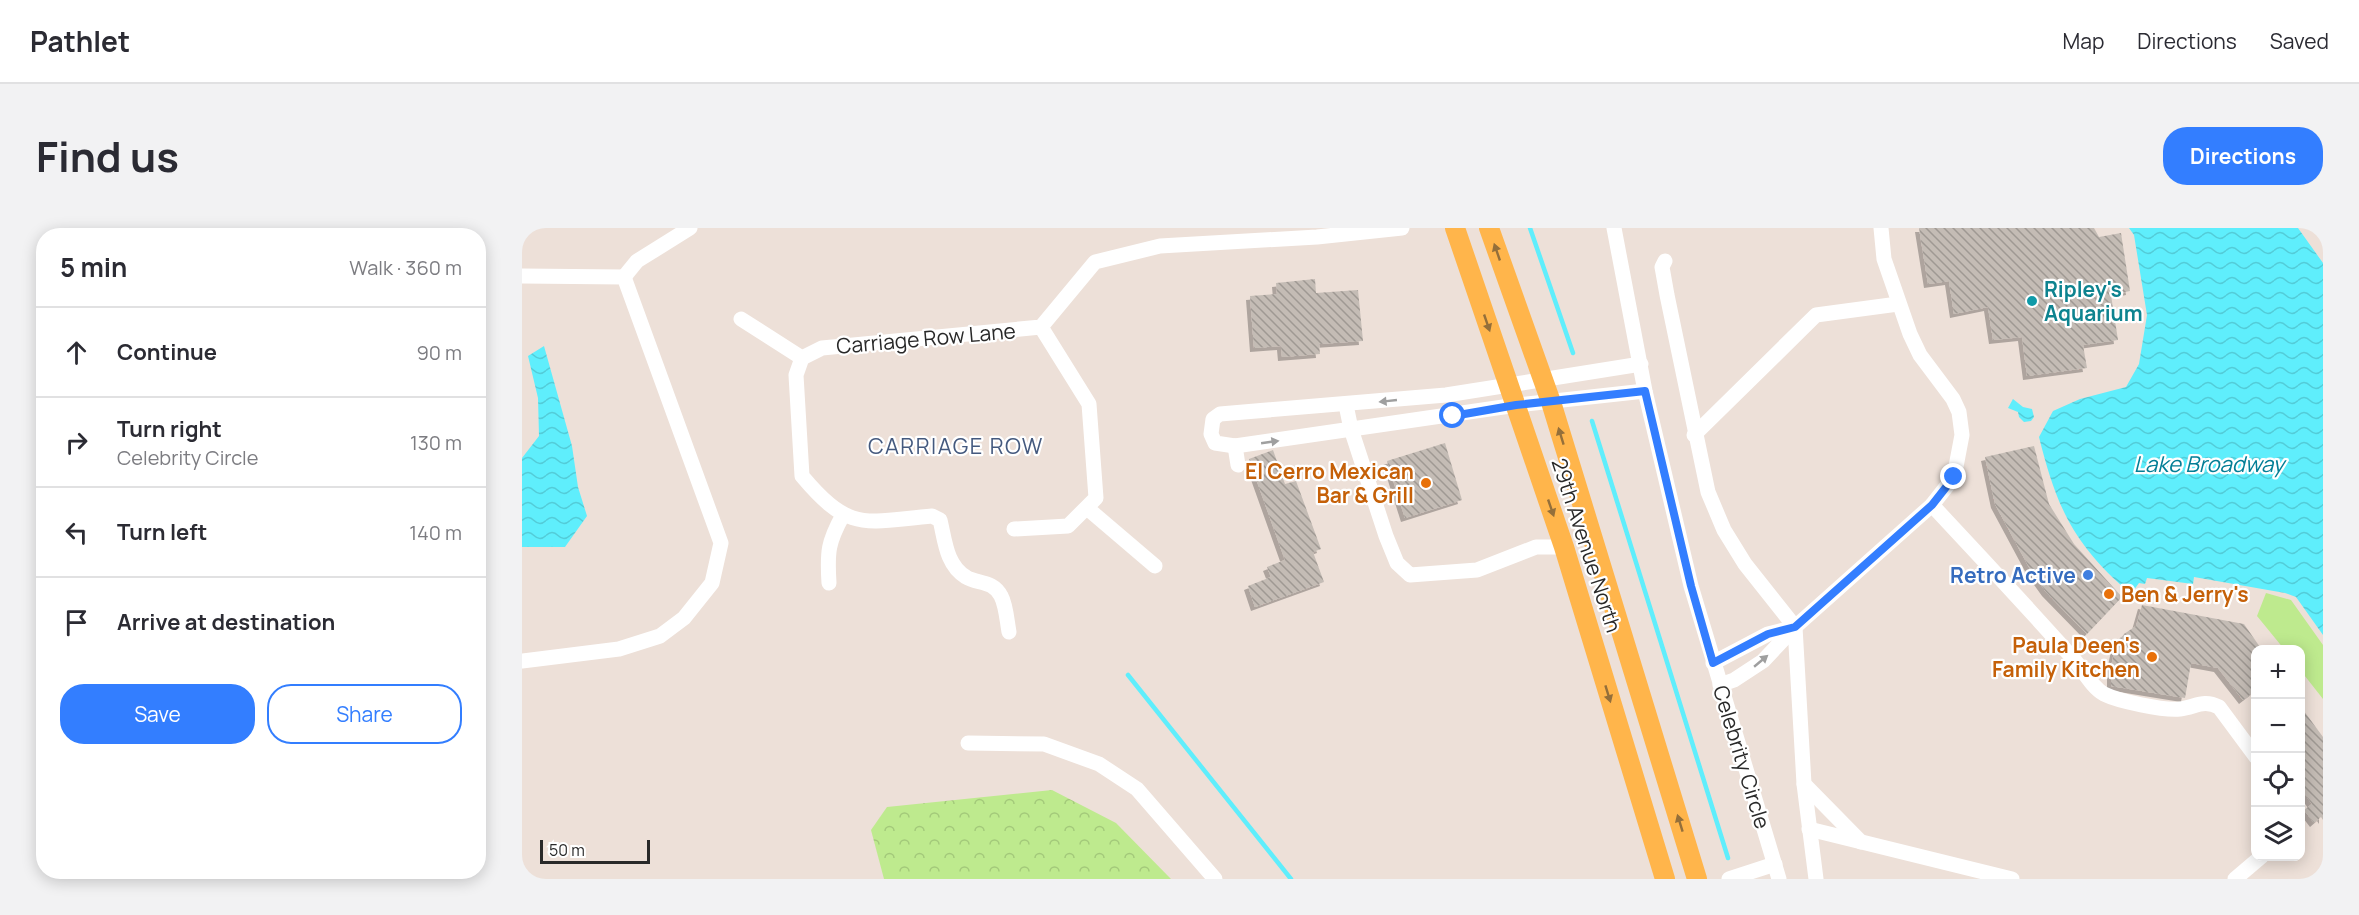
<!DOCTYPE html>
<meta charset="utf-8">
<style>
body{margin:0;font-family:Manrope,sans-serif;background:#f2f2f3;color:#2b2b33}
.controls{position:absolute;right:18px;bottom:18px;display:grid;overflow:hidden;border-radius:12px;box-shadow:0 3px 15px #0003}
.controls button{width:54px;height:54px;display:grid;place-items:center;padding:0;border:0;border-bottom:2px solid #e1e1e2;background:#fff;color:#2b2b33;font:30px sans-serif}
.scale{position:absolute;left:18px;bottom:15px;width:110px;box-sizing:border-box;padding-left:6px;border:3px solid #292929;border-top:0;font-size:16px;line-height:21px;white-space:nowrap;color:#292929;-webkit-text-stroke:4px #fff;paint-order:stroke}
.stop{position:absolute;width:18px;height:18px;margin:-14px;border:4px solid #337eff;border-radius:50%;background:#fff}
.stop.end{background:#337eff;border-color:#fff;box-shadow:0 2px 6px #0008}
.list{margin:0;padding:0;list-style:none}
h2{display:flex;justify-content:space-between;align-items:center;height:78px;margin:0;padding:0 24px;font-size:26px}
h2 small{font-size:20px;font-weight:400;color:#7c7c81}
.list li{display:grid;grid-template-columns:39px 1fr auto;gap:18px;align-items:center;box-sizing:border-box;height:90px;padding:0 24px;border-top:2px solid #e1e1e2}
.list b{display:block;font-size:22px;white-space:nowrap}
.list p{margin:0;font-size:20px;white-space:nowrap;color:#7c7c81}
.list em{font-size:20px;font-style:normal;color:#7c7c81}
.actions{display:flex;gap:12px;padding:18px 24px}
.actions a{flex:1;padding:14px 0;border:2px solid #337eff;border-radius:24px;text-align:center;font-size:21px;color:#337eff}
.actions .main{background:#337eff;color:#fff}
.icon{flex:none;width:33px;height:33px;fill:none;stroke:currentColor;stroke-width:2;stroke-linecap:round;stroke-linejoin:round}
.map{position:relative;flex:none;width:1801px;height:651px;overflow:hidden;border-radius:24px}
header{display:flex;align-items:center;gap:36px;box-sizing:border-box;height:84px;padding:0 30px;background:#fff;border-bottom:2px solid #e1e1e2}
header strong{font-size:28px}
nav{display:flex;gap:33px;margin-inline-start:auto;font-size:21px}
.intro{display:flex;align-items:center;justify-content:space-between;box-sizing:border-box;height:144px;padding:0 36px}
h1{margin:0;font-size:42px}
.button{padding:15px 27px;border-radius:24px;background:#337eff;color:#fff;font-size:21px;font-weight:700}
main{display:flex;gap:36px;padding:0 36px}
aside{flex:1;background:#fff;border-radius:24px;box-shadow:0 3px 15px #0003}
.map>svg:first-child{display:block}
.forest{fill:url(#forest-crowns)}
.park{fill:#beea8e}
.water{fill:url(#water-waves)}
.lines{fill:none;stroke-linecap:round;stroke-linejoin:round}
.stream{stroke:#5feefc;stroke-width:4.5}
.building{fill:url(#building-back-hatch);filter:url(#shadow)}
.minor{stroke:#fff;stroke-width:15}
.major{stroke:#ffb54b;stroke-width:20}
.oneway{fill:#946f3a}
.oneway2{fill:#9f9f9f}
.route{stroke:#337eff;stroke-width:8}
.culture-dot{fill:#0f9aa8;stroke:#fff;stroke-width:2}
.food-dot{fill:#e8710a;stroke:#fff;stroke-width:2}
.shop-dot{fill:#3f7fe0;stroke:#fff;stroke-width:2}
.labels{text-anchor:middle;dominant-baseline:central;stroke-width:4.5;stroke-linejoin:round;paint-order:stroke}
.culture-label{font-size:21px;font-weight:bold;fill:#0d838f;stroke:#fff;text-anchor:start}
.street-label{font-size:21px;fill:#292929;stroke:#fff}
.food-label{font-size:21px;font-weight:bold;fill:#c56008;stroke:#fff;text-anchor:end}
.shop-label{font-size:21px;font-weight:bold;fill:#366cbe;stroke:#fff;text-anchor:end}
.neighbourhood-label{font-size:22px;letter-spacing:1.5px;fill:#44597e;stroke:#fff}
.water-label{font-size:22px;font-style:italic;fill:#027e96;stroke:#fff}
</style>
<header>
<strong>Pathlet</strong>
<nav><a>Map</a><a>Directions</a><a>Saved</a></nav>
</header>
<div class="intro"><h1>Find us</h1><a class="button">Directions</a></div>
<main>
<aside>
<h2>5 min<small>Walk · 360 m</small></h2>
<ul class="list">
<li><svg class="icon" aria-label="ahead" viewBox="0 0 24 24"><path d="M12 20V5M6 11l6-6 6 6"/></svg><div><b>Continue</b></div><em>90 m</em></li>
<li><svg class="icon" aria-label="right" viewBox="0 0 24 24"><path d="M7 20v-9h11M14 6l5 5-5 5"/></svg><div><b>Turn right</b><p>Celebrity Circle</p></div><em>130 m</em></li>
<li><svg class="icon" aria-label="left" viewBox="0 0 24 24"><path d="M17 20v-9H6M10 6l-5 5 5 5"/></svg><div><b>Turn left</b></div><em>140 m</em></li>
<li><svg class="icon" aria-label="arrive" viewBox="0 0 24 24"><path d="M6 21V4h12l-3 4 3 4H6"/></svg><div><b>Arrive at destination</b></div></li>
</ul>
<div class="actions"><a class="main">Save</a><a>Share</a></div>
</aside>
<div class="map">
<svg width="1801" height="651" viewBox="0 0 1801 651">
<defs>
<pattern id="forest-crowns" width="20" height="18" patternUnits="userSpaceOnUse" patternTransform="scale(1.5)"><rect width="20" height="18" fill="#beea8e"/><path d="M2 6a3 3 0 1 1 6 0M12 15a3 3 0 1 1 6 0" fill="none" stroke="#a3c97a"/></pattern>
<pattern id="water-waves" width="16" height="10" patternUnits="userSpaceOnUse" patternTransform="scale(1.5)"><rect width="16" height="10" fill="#5feefc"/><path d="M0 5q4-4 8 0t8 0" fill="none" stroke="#53ccd8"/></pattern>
<pattern id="building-back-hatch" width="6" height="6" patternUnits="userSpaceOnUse" patternTransform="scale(1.5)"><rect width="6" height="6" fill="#c4bcb5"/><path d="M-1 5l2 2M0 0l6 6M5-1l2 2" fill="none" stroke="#9f9993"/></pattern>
<filter id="shadow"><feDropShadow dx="-4" dy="4" stdDeviation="0" flood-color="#0004"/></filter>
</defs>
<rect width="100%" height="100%" fill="#ede0d8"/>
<polygon class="forest" points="530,562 594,595 649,651 362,651 349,602 365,579"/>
<polygon class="park" points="1744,365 1769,372 1801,417 1801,471 1779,443 1778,422 1762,421 1735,388"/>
<g class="water">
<path d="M1607 0H1776L1801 35V407L1774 369 1763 365 1672 349 1671 356 1625 350 1623 356 1617 355 1609 366C1552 317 1535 281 1517 209L1531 183 1558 171 1604 159 1617 136 1625 87 1612 7Z"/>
<polygon points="22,118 50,218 56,259 65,288 43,319 0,319 0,230 17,208 16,170 6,128"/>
<polygon points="1491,171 1501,179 1510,181 1512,189 1509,193 1502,194 1497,189 1496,184 1486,180"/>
</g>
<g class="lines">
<g class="stream">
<polyline points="1008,0 1051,125"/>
<polyline points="1070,193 1206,630"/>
<polyline points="606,447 769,651"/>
</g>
</g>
<g class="building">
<polygon points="1397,0 1572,0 1577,9 1599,5 1608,63 1589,67 1596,112 1561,117 1565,140 1505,148 1500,109 1471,112 1466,79 1432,86 1427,53 1406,56"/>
<polygon points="793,51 794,65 836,62 841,113 797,116 798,126 760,129 759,118 732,120 728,68 755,66 754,55"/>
<polygon points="923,215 940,272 883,290 865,233"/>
<polygon points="1512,218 1527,276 1552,316 1600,369 1565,406 1524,364 1509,343 1473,276 1463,229"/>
<polygon points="751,222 763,256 774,253 799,321 791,324 802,354 733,379 726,358 749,349 745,339 763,332 727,231"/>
<polygon points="1620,377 1722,396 1740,422 1734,422 1734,462 1721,472 1696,440 1669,435 1663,470 1589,458 1589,439 1593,419 1602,406 1614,398"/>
<polygon points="1779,479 1801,509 1801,592 1799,589 1792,595 1782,582 1790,576 1779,561"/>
</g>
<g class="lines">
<g class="minor">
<polyline points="1092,0 1123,163 1169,358 1257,651"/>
<polyline points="1143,33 1140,39 1145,67 1186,264 1202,302 1223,336 1273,399 1282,556 1294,651"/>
<polyline points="0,48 102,49 199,315 190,355 162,390 138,408 97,421 0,433"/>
<polyline points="102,49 115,33 168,0"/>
<polyline points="219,91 280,130"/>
<polyline points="1119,136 924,167 698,186 691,191 689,206 693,215 713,218 995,177 1123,163"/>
<polyline points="824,177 829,201 864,308 875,335 888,347 955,342 1014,319 1042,319"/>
<polyline points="1172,207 1294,87 1376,76"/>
<polyline points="713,218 716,237"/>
<path d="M1410 277C1457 327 1503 377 1549 428 1560 439 1568 458 1582 466 1596 473 1642 483 1658 481 1674 479 1681 471 1697 479L1734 529"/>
<polyline points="565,280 633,338"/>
<polyline points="492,301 546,298 574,270 567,176 519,99"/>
<path d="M307 355C305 324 306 314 321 287"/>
<path d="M487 404C485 393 484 377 479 368 471 352 455 356 444 349 424 337 423 312 418 292L410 288C342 294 328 305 280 248L274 147 280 130 300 120 519 99 573 34 638 18 795 9 880 0"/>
<polyline points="1191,435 1246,406 1273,399"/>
<polyline points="1198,457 1212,452 1241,433 1273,399 1410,277 1432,249 1440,207 1437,184 1431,171 1398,127 1388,106 1362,31 1359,0"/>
<polyline points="446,515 522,516 577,536 615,561 693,651"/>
<polyline points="1282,556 1339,614"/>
<polyline points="1287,601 1490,651"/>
<polyline points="1207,651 1253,636"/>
<polyline points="1713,651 1740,628"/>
</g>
<g class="major">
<polyline points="933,0 1042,319 1143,651"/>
<polyline points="967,0 1029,174 1175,651"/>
</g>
</g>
<defs><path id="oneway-solid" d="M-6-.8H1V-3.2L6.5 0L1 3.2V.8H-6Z" transform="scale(1.5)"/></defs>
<g class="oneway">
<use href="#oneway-solid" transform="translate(975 24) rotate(-109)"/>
<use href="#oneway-solid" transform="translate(965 95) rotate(71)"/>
<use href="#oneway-solid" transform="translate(1039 208) rotate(-107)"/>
<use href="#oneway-solid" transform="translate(1029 280) rotate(71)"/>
<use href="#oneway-solid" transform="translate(1086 466) rotate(73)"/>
<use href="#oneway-solid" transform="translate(1158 595) rotate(-107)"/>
</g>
<g class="oneway2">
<use href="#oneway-solid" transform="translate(866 173) rotate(174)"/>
<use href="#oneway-solid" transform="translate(748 214) rotate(-8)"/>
<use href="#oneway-solid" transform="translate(1239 433) rotate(-40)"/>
</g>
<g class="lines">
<polyline class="route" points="931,188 994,177 1123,163 1169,358 1191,435 1246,406 1273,399 1410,277 1432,249"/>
</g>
<circle class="culture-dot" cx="1510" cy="73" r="6"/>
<g class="food-dot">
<circle cx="904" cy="255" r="6"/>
<circle cx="1587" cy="366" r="6"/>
<circle cx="1630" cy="429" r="6"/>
</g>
<circle class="shop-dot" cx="1566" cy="347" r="6"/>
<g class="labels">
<g class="culture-label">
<text x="1522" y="61">Ripley's<tspan x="1522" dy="24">Aquarium</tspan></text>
</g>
<g class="street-label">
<text transform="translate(404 110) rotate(-5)">Carriage Row Lane</text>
<text transform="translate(1065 317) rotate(72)">29th Avenue North</text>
<text transform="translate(1220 529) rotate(73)">Celebrity Circle</text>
</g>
<g class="food-label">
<text x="892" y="243">El Cerro Mexican<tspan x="892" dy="24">Bar &amp; Grill</tspan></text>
<text x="1599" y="366" text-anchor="start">Ben &amp; Jerry's</text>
<text x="1618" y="417">Paula Deen's<tspan x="1618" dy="24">Family Kitchen</tspan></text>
</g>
<g class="shop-label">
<text x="1554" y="347">Retro Active</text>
</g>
<g class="neighbourhood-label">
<text x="434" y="218">CARRIAGE ROW</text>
</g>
<g class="water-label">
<text x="1687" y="236">Lake Broadway</text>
</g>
</g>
</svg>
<div class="controls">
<button>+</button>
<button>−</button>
<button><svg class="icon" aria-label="locate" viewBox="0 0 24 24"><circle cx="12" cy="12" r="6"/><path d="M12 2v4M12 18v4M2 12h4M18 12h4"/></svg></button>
<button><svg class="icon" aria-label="layers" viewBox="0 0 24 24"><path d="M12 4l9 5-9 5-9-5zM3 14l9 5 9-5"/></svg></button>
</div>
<div class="scale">50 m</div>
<div class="stop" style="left:931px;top:188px"></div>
<div class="stop end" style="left:1432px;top:249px"></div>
</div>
</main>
